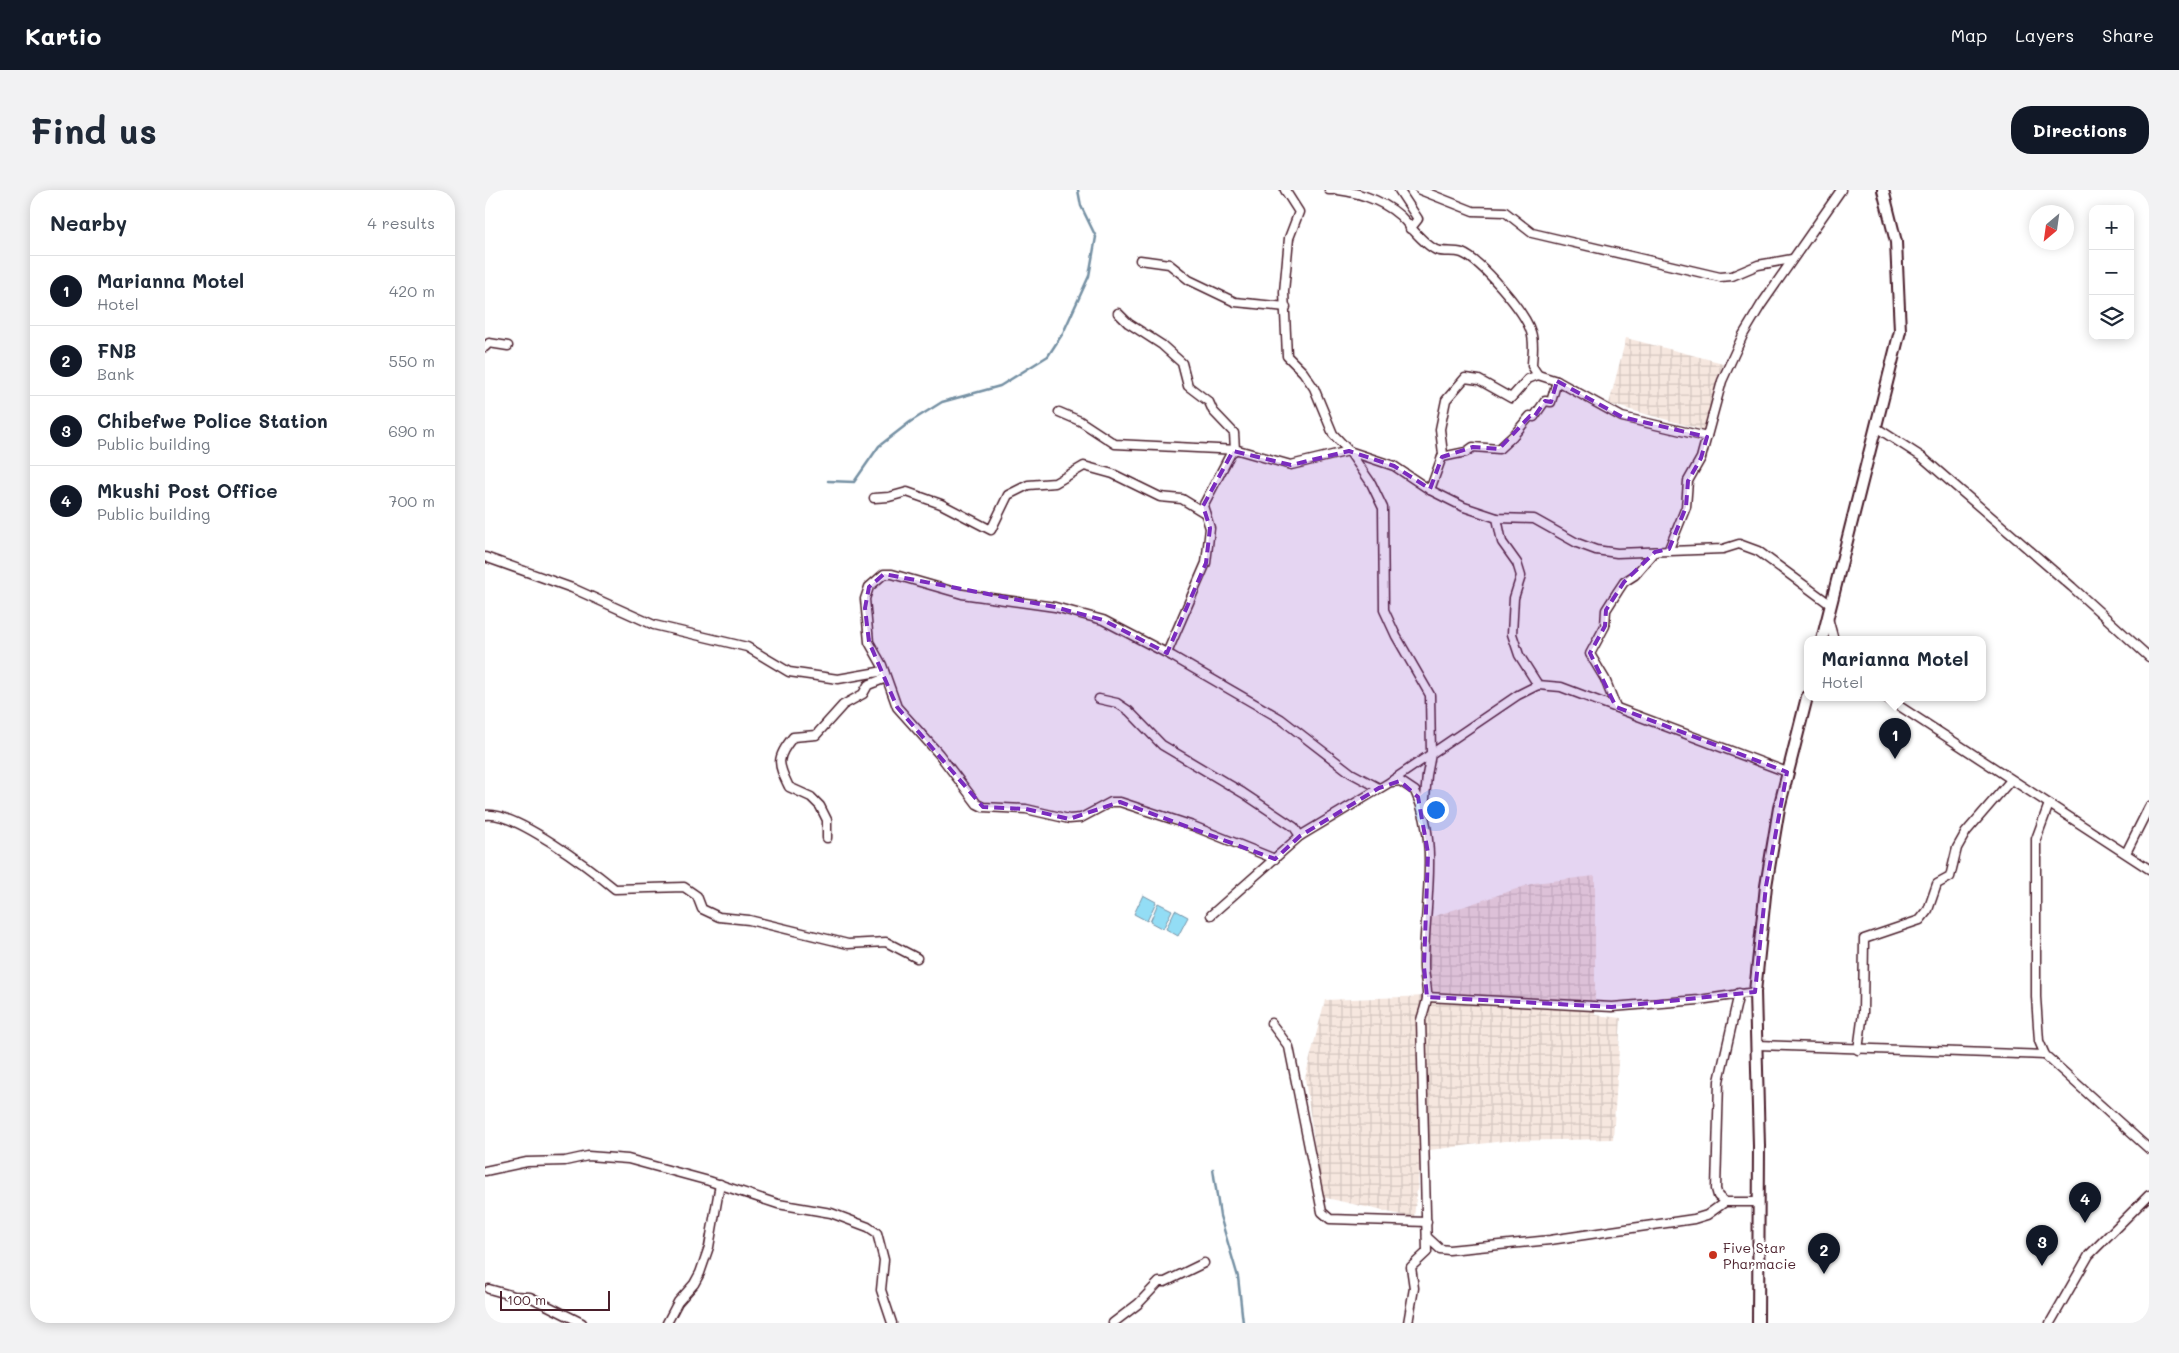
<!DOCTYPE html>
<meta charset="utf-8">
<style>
body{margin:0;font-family:Mali,sans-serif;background:#f2f2f3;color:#1f2937}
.controls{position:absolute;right:15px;top:15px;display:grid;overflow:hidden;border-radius:10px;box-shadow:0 2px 12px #0003}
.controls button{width:45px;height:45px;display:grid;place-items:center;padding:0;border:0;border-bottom:1px solid #e0e1e3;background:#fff;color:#1f2937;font:25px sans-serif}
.compass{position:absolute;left:1544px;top:15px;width:45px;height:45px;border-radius:50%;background:#fff;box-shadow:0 2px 12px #0003;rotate:209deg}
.scale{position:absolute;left:15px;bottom:12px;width:110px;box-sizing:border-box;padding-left:5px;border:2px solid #4a1f2b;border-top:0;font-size:14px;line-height:18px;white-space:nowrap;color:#4a1f2b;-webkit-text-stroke:4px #fff;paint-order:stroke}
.you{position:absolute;left:950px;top:619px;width:18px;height:18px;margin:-12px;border:4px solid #fff;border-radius:50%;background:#1a73e8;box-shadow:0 0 0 8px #1a73e833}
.badge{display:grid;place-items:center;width:32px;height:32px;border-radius:50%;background:#111827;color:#fff;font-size:16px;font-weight:700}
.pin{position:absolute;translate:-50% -41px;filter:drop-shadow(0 1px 2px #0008)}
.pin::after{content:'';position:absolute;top:26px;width:18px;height:15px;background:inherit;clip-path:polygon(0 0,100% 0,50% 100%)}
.popup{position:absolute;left:1319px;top:446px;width:182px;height:65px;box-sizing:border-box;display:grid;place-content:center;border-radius:10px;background:#fff;filter:drop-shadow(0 1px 4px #0005);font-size:16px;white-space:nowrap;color:#747a83}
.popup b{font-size:19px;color:#1f2937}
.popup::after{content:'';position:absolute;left:50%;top:100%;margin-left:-10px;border:10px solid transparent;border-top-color:#fff}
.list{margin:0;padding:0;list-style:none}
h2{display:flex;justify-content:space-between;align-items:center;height:65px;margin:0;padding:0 20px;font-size:21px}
h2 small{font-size:16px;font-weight:400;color:#747a83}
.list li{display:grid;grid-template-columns:32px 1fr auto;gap:15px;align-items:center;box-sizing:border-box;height:70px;padding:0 20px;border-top:1px solid #e0e1e3}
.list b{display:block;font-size:19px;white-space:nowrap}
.list p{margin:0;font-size:16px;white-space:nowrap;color:#747a83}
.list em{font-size:16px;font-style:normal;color:#747a83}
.icon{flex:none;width:28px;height:28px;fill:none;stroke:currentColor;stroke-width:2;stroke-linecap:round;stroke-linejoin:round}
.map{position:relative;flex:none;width:1664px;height:1133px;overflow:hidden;border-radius:20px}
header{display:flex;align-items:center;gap:30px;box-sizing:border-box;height:70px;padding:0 25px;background:#111827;color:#fff}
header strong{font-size:24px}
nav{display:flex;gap:28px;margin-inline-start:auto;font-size:18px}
.intro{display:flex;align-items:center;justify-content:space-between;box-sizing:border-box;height:120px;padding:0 30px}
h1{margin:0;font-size:35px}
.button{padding:12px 22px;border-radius:20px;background:#111827;color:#fff;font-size:18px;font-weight:700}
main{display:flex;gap:30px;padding:0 30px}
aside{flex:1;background:#fff;border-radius:20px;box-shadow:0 2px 12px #0003}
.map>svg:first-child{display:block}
.industrial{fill:url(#industrial-grid)}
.water{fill:#93ddf5;stroke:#7691a4}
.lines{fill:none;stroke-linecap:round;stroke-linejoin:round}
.stream{stroke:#7691a4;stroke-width:2.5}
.minor-casing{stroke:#4a1f2b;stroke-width:11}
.major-casing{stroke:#4a1f2b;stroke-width:14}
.minor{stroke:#fff;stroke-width:8}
.major{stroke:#fff;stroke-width:10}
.marked{fill:#7b2cbf;fill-opacity:0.2;stroke:#7b2cbf;stroke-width:4;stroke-dasharray:10 6;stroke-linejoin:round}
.poi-dot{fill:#c8321e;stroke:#fff;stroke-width:2}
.labels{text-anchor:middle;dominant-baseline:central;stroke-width:5;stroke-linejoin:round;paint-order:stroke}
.poi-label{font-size:14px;fill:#4a1f2b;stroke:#fff;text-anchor:start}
</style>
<header>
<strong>Kartio</strong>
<nav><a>Map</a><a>Layers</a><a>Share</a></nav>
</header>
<div class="intro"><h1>Find us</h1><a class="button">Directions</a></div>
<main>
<aside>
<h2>Nearby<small>4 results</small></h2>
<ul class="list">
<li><span class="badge">1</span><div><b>Marianna Motel</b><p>Hotel</p></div><em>420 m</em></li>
<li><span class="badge">2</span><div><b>FNB</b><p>Bank</p></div><em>550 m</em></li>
<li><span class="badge">3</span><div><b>Chibefwe Police Station</b><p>Public building</p></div><em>690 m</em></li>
<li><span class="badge">4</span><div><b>Mkushi Post Office</b><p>Public building</p></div><em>700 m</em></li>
</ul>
</aside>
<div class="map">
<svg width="1664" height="1133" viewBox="0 0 1664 1133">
<defs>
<pattern id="industrial-grid" width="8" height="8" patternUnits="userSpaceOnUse" patternTransform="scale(1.25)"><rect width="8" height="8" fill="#f6e7df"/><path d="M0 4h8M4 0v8" fill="none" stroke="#d4c6c0"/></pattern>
</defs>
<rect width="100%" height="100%" fill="#fff"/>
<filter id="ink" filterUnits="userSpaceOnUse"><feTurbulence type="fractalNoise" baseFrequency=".02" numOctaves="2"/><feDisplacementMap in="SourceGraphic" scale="10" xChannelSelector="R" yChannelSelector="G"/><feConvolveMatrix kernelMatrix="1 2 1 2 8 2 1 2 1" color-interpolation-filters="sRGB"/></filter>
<g filter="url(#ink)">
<g class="industrial">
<polygon points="1141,148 1238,173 1219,240 1124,214"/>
<polygon points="1110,686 1110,825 1136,828 1128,949 1019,951 936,961 929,1028 837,1007 820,888 840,810 943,806 944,728 1049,693"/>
</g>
<g class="water">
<polygon points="658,705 671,712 662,731 649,724"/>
<polygon points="673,713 687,720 678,739 665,732"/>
<polygon points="690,720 703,727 693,746 681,739"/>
</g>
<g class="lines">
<g class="stream">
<polyline points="343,291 369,292 394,256 425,232 457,212 515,196 563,166 578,143 604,86 611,47 596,16 593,0"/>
<polyline points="728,979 735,1026 753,1087 758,1133"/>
</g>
<defs>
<g id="minor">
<polyline points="800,0 814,22 804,48 799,102 802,166 818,182 829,198 848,244 864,261 909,276 945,300 979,317 1012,328 1049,329 1092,353 1111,360 1132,363 1238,359 1254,354 1273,361 1346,415"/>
<polyline points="844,0 848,0"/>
<path d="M853 0C877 3 905 13 921 32 929 41 939 54 951 60 959 63 969 60 977 63 997 71 1040 122 1046 142 1050 154 1047 165 1047 176L1053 185 1072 191 1137 227 1222 247"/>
<polyline points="914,0 933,29 925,39"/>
<polyline points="935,0 988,21 1020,22 1047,43 1235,87 1247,86 1273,75 1307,69"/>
<polyline points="655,70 684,74 704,90 750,112 801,117"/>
<polyline points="633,123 643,133 677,155 697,173 703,196 724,212 728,221 749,243 750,260"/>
<polyline points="0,157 4,153 23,156"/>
<polyline points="574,222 595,231 630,254 753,260 806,275 864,261"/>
<polyline points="1392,238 1437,267 1587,397 1664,467"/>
<polyline points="957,267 981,262 988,257 1014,259 1028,246 1045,226 1049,227 1060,211 1066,212 1072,191"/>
<polyline points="945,300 958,264 955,239 961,210 980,188 994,190 1026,208 1043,189 1053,185"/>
<polyline points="389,308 404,307 422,302 456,314 506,340 523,305 543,295 570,293 599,276 628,284 675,307 697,309 720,323"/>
<polyline points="1012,328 1017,352 1032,373 1036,386 1029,408 1027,444 1034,465 1053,495"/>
<polyline points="1184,359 1201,317 1203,291 1216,268 1237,191 1258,145 1276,115 1356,0"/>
<polyline points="0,367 87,398 169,435 262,457 304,482 353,489 399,481"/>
<polyline points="1343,428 1349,450"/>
<polyline points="682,463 721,373 725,338 718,316 746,263 750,260"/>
<polyline points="1402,508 1664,679"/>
<polyline points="614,509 632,513 644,521 677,555 758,603 809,637 815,646"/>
<polyline points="1131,517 1120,489 1105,464 1120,436 1121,420 1133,401 1139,392 1150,385 1170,362"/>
<path d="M907 592 915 591 930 601C956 654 938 721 939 777 939 787 943 798 942 808 941 815 938 823 936 830L942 1062 926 1077 929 1098 923 1133"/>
<polyline points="1564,614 1551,649 1551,807 1554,851 1560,865 1664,959"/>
<polyline points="939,620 942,585 946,564 1033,505 1053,495 1076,497 1302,582"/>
<path d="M0 625C29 620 107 680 130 699L199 697 212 706 217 719 234 727 264 730 363 754 401 752 432 768"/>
<path d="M342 648V630L335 616 326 607 304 597C293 574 290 569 308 547L331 545 358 515 378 504 383 495 401 488"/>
<polyline points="1641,663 1664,617"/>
<polyline points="790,669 708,636 635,612 626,612 596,628 584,629 541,619 498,617 492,614 454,564 412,517 397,475 384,452 380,409 384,397 399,384 407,384 477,404 570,417 618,430 687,466 796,529 866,583 894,598"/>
<polyline points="726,725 815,646 902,594 946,564 945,505 911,446 899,420 898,318 886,293 864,261"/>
<polyline points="942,807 1127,817 1214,810 1270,802"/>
<polyline points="786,833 804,857 837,1022 845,1029 942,1032"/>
<polyline points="1273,855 1560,865"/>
<polyline points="1373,860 1378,823 1379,749 1435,730 1443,720 1452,694 1465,687 1472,658 1481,642 1526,590"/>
<polyline points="0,981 42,972 80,971 103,966 143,969 224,991 293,1014 346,1023 383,1037 392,1043 399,1070 396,1100 407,1133"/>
<polyline points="1240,1012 1233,1006 1231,999 1234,891 1254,803"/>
<polyline points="942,1047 955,1059 964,1060 1065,1050 1209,1029 1222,1025 1240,1012 1272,1012"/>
<polyline points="4,1099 29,1106 45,1107 97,1133"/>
<polyline points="182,1133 193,1112 209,1094 215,1083 224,1057 235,994"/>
<polyline points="628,1133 653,1114 674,1092 680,1092 719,1073"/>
<polyline points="1565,1133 1604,1065 1664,1005"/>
</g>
<g id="major">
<polyline points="1337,450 1415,141 1411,52 1398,0"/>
<polyline points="1273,1133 1274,956 1270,802 1281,696 1294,618 1322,507"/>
</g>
</defs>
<use href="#minor" class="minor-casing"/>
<use href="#major" class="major-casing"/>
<use href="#minor" class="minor"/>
<use href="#major" class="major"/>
</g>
</g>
<path class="marked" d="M1072 191 1137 227 1222 247 1216 268 1203 291 1201 317 1184 359 1170 362 1139 392 1121 420 1120 436 1105 463 1131 517 1302 582 1281 696 1270 802 1127 817 942 807 939 777 943 663 933 607 915 591 894 598 815 646 790 669 635 612 584 629 541 619 498 617 412 517 384 452 380 418 384 397 399 384 570 417 618 430 682 463 721 373 725 338 718 316 748 261 806 275 864 261 909 276 945 299 957 267 988 257 1014 259 1045 226 1049 227 1060 211 1066 212Z"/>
<circle class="poi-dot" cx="1228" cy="1065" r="5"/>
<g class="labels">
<g class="poi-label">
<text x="1238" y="1057">Five Star<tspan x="1238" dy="16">Pharmacie</tspan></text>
</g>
</g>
</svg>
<div class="controls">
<button>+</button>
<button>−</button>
<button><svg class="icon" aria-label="layers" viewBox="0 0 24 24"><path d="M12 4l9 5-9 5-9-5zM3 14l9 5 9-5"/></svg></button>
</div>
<svg class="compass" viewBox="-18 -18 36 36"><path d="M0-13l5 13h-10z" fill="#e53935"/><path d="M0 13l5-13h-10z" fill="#747a83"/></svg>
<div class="scale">100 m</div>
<div class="you"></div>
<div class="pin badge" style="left:1410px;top:569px">1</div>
<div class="popup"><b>Marianna Motel</b>Hotel</div>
<div class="pin badge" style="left:1339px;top:1084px">2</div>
<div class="pin badge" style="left:1557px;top:1076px">3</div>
<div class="pin badge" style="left:1600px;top:1033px">4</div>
</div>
</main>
